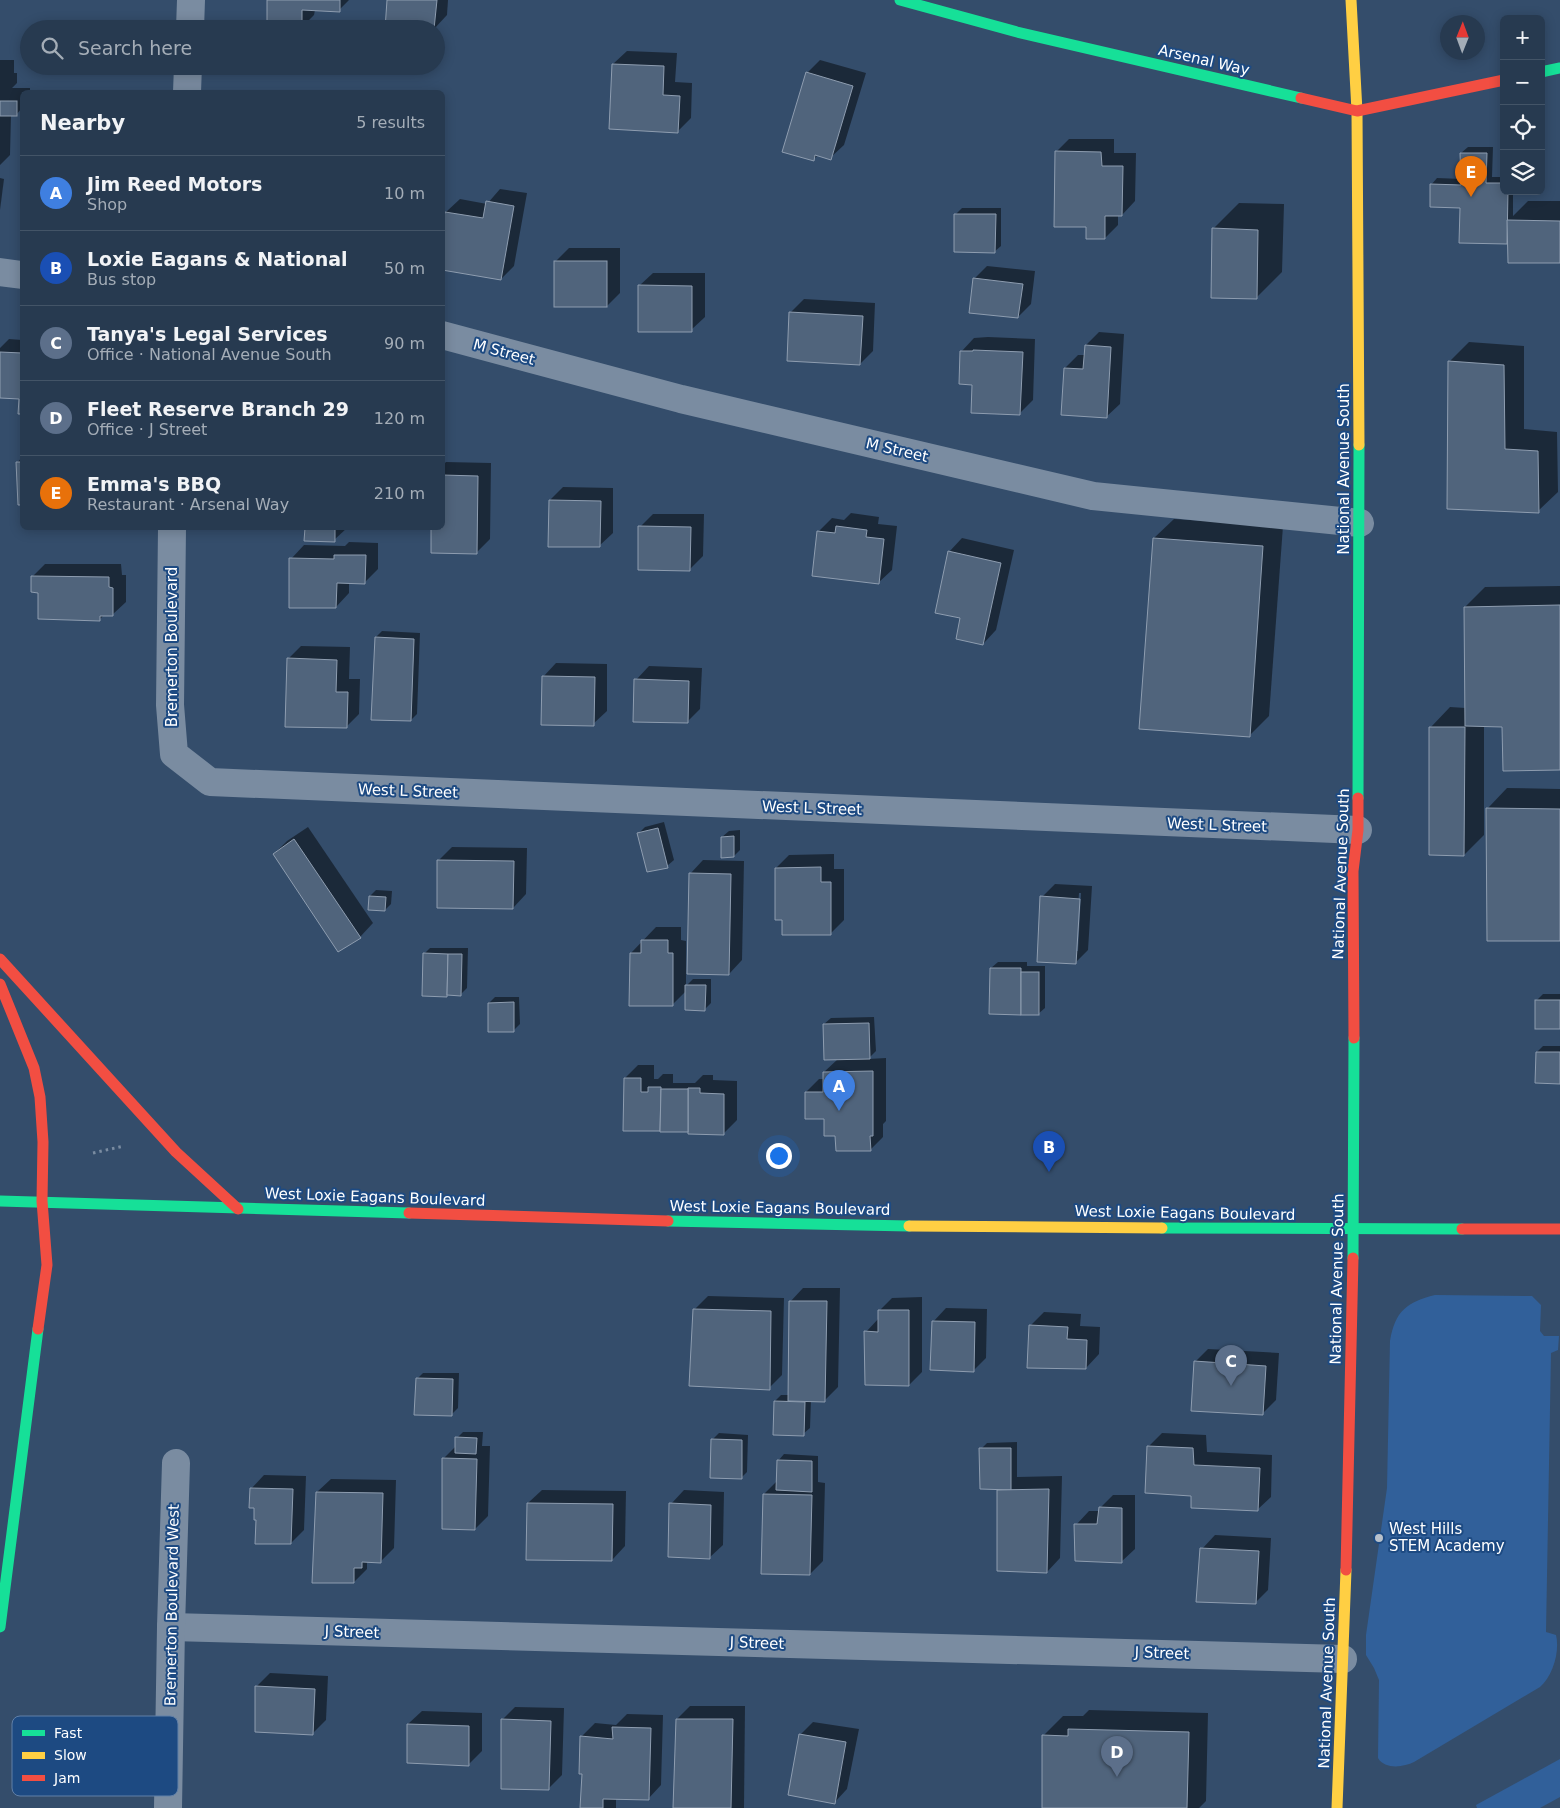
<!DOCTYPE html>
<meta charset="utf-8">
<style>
body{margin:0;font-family:"DejaVu Sans",sans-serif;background:#2f4157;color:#f1f3f6}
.controls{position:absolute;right:15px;top:15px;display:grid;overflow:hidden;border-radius:8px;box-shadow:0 2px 12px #0003}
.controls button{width:45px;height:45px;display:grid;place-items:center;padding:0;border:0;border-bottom:1px solid #435467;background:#273a50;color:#f1f3f6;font:25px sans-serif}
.compass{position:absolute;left:1440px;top:15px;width:45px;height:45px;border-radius:50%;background:#273a50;box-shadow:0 2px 12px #0003;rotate:1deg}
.you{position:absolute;left:778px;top:1155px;width:18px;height:18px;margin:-12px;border:4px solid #fff;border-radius:50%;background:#1a73e8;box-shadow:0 0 0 8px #1a73e833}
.badge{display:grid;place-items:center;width:32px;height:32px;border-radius:50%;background:#b8c1cb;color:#fff;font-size:16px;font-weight:700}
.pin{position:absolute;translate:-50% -41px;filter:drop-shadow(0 1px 2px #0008)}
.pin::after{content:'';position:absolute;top:26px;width:18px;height:15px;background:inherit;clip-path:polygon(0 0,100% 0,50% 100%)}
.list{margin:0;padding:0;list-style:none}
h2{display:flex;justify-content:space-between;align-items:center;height:65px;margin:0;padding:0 20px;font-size:21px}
h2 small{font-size:16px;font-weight:400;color:#a4adb7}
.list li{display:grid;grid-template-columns:32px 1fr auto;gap:15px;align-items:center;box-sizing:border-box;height:75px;padding:0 20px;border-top:1px solid #435467}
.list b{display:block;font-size:19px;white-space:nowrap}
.list p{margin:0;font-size:16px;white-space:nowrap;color:#a4adb7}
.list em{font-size:16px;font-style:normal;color:#a4adb7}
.icon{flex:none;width:28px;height:28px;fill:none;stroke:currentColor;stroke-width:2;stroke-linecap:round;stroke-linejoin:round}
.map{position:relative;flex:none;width:1560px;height:1808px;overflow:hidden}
.search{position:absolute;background:#273a50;box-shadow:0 2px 12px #0003;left:20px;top:20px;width:425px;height:55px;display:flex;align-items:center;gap:12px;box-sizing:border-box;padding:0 18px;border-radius:28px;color:#a4adb7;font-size:19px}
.panel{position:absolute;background:#273a50;box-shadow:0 2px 12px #0003;left:20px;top:90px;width:425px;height:440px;border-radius:8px}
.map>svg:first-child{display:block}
.green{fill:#31609a}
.shadow{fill:#0007;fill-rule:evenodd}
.building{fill:#50647c;stroke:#8e9db0}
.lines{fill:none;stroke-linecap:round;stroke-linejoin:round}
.path{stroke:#7a8ca1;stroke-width:3;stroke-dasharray:2.5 4;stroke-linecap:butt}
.street{stroke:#7a8ca1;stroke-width:28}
.fast{stroke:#16e098;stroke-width:11}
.slow{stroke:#ffcf43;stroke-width:11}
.jam{stroke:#f24e42;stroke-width:11}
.poi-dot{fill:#b8c1cb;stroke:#1d4a82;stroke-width:2}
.labels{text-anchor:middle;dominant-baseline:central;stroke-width:4;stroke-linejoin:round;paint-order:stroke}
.street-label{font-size:15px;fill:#fff;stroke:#1d4a82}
.poi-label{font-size:15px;fill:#fff;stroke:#1d4a82;text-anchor:start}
.key{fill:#1d4a82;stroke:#6180a8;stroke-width:1}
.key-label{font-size:14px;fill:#fff}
</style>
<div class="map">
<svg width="1560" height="1808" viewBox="0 0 1560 1808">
<rect width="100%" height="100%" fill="#344d6b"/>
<g class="green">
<path d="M1435 1295 1532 1296 1541 1305 1540 1331 1544 1336H1559L1558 1350 1551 1353 1546 1632 1556 1635C1560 1651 1553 1676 1540 1687L1414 1762C1404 1767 1385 1770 1378 1758L1379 1680 1374 1668 1366 1655V1635L1387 1488 1390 1341C1395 1311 1407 1302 1435 1295Z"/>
<polygon points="1560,1759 1560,1797 1540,1808 1477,1808 1476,1805"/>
</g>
<g class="shadow">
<polygon points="269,0 349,0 339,10 315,10 314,15 301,28"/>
<polygon points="389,0 448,0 447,15 434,29 385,23"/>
<polygon points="627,51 677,53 675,82 692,83 691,118 678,131 613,64"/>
<polygon points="0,60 14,60 14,73 17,73 17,83 12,88 30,88 30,92 22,92 22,108 16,115 11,115 10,155 0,165"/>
<polygon points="820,60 866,73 844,145 830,158 818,155 814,159 807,73"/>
<polygon points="1069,139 1114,139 1114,153 1136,153 1135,201 1122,215 1118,214 1118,225 1105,238 1088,226 1056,152"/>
<polygon points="1468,147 1493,147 1492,177 1504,177 1504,191 1513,191 1513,216 1528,201 1560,201 1560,262 1509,241 1506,243 1431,185 1437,178 1462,179 1461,153"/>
<polygon points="0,178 4,179 0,210"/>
<polygon points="500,189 527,193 514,266 501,279 446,212 460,199 487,204"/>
<polygon points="1239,203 1284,204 1282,272 1256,298 1213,229"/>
<polygon points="962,208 1001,208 1001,246 994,252 956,214"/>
<polygon points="569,248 620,248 620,293 607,306 556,261"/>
<polygon points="987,266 1035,271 1031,304 1018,317 974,279"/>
<polygon points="653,273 705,273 705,317 691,330 639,286"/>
<polygon points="804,299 875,303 873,351 860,364 790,313"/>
<polygon points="1099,332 1124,334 1120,404 1106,417 1065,368 1078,355 1085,355 1086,345"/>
<polygon points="988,337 1035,339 1033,400 1020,413 974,383 961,352 974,338"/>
<polygon points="9,339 22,340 22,413 20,413 20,397 0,397 0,348"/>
<polygon points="1469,342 1524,346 1524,429 1557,432 1558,492 1538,511 1450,361"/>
<polygon points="22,457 22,504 19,504 18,462"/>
<polygon points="446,462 491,463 490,539 477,552 432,552 432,528 442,528 442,466"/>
<polygon points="563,487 613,488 613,533 599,546 550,500"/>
<polygon points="851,513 879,517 878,524 897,526 892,570 878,583 819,531 832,518 844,520"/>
<polygon points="653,514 704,514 703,556 690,569 640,527"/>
<polygon points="1174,519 1283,526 1269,716 1249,736 1154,538"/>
<polygon points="306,528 347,528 334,540 306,540"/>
<polygon points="962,538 1014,550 996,630 983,644 962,617 949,552"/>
<polygon points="349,542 378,543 378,569 365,582 349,582 349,593 336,607 291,559 304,545 345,546"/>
<polygon points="45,564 121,564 122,575 126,575 126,602 112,615 104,615 100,619 40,591 32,577"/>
<polygon points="1560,586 1560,769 1504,726 1484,726 1484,835 1464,855 1431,727 1450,707 1466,708 1465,607 1485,587"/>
<polygon points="382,631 420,633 417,714 411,720 376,637"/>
<polygon points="301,646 350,647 349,679 360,679 359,714 346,727 288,659"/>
<polygon points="556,663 607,664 607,711 593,724 543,677"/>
<polygon points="649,666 702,668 700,709 687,722 636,680"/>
<polygon points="1507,788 1560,789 1560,940 1488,808"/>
<polygon points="664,822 674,860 667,866 638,834 645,827"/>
<polygon points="308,827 373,923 360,937 274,854 287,841"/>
<polygon points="740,830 740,850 734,856 722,837 729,831"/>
<polygon points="452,847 527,848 526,894 513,908 439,860"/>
<polygon points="834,854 834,869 844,869 844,920 830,934 776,868 789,855"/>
<polygon points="703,860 744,861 742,960 729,974 690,874"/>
<path d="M1055 884 1092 886 1088 950 1075 963 1042 897ZM1079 893H1081L1078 951H1075Z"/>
<polygon points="376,890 392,891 391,904 385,910 370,896"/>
<polygon points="656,927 681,927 681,940 686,941 686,986 693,979 711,979 711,1003 704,1010 686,991 672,1005 631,953"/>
<polygon points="430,948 468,948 467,988 461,994 424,954"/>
<polygon points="998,962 1027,962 1027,966 1045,966 1045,1008 1038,1014 991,968"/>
<polygon points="1543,994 1560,994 1560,1027 1537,1000"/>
<polygon points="495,997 519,997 520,1024 513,1031 489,1003"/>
<polygon points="874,1017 876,1051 868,1059 886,1058 886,1121 883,1124 883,1137 870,1150 837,1135 806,1092 819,1079 824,1079 824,1072 838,1059 824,1024 831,1018"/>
<polygon points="1543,1046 1560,1046 1560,1082 1537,1052"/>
<polygon points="638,1065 654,1065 654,1079 658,1079 663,1074 673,1074 673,1083 695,1083 703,1075 713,1075 713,1080 737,1081 737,1120 724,1133 661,1130 624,1130 625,1078"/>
<polygon points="803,1288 840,1288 838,1387 825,1400 811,1400 810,1428 803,1434 775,1401 781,1395 789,1395 790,1302"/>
<polygon points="708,1296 784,1298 782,1375 769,1388 694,1310"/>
<polygon points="922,1297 922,1372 909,1385 866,1332 879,1318 879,1311 892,1298"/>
<polygon points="946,1308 987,1309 986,1358 973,1371 933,1322"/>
<polygon points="1044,1312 1081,1314 1080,1326 1100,1327 1099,1354 1086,1368 1030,1326"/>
<polygon points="1208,1349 1279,1353 1276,1400 1262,1414 1195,1362"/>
<polygon points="423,1373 459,1373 458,1408 452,1414 417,1379"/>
<polygon points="463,1432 483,1432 482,1446 490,1446 488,1516 475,1529 443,1459 456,1446 457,1438"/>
<polygon points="719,1433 748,1435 747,1472 741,1478 712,1440"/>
<polygon points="1162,1433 1206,1435 1207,1452 1272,1455 1271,1497 1257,1510 1193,1495 1148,1447"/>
<polygon points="1017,1442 1017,1477 1062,1476 1060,1558 1047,1572 998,1490 1000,1488 981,1449 987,1443"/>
<polygon points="784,1454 818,1456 818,1482 825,1483 823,1561 810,1574 764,1494 777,1481 778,1461"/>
<polygon points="264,1475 306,1476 304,1530 291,1543 257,1519 251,1489"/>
<polygon points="331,1479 396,1480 394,1548 381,1561 367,1561 367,1569 354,1582 317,1492"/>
<polygon points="542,1490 626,1491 625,1546 612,1560 528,1503"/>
<polygon points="684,1490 724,1492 723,1545 709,1558 671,1504"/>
<polygon points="1113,1495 1135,1495 1135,1549 1121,1562 1076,1525 1089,1511 1099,1511 1100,1508"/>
<polygon points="1215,1535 1271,1538 1268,1590 1255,1603 1202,1549"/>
<polygon points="270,1673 328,1676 326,1720 313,1733 257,1686"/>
<polygon points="690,1706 745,1706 744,1808 674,1808 677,1719"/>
<polygon points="515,1707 564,1708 562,1775 548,1789 502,1720"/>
<polygon points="1089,1710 1208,1713 1206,1801 1199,1808 1043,1808 1043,1736 1063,1716 1083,1716"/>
<polygon points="422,1711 482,1713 482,1751 469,1764 408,1724"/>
<polygon points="627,1714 663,1715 661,1785 648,1799 616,1798 616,1808 581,1808 583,1773 580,1773 582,1736 595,1723 616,1725"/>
<polygon points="813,1722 859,1729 847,1789 834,1803 800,1735"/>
</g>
<g class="building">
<polygon points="267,0 340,0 340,12 302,10 302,29 267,28"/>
<polygon points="387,0 437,0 434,29 385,29"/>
<polygon points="612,64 664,66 663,95 680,96 678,133 609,129"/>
<polygon points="806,72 853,86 831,160 815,155 814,161 782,152"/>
<rect x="0" y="101" width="17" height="15"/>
<polygon points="1055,151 1101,152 1102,166 1123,166 1122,216 1105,216 1105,239 1086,239 1086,227 1054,227"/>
<polygon points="1460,153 1487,153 1486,183 1504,183 1504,191 1508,191 1507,244 1459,243 1460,208 1430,207 1430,184 1461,185"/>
<polygon points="486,201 514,206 501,280 442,270 442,227 445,212 483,218"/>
<polygon points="954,214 996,214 995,253 954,252"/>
<polygon points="1507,220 1560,221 1560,263 1508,263"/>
<polygon points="1212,228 1258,230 1257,299 1211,298"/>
<rect x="554" y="261" width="53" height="46"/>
<polygon points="973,278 1023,284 1018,318 969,313"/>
<polygon points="638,285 692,286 692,332 638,332"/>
<polygon points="789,312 863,316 860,365 787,361"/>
<polygon points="1085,345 1111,347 1107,418 1061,415 1064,368 1083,369"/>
<polygon points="973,350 1023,352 1020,415 971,413 972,385 959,384 960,351 973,351"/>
<polygon points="0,352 22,353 22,414 18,414 19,399 0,398"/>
<polygon points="1448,361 1504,365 1505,449 1538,451 1539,513 1447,509"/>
<polygon points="16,462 22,462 22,505 18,505"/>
<polygon points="442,475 478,476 477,554 431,553 431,528 442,528"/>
<polygon points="549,500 601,501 600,547 548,547"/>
<polygon points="638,526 691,527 690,571 638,570"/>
<polygon points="836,526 867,530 866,537 884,539 879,584 812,576 817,531 835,533"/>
<polygon points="305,528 335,528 335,542 304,541"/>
<polygon points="1153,538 1263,546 1250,737 1139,729"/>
<polygon points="948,551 1001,563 983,645 956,639 960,618 935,613"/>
<polygon points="334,555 366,555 365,584 337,583 336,608 289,608 289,558 334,559"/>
<polygon points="31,576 109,577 109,587 113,588 113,616 100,616 100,621 38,619 38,593 31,592"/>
<polygon points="1560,605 1560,770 1503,771 1502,727 1465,726 1464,607"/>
<polygon points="375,637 414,639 411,721 371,720"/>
<polygon points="287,658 337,660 336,692 348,692 347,728 285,727"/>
<polygon points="542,676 595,677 594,726 541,725"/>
<polygon points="634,679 689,681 688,723 633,722"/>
<polygon points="1429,727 1465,727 1464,856 1429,855"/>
<polygon points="1486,808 1560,809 1560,941 1487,941"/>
<polygon points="658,828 668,868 647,872 637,833"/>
<polygon points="734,836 734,857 721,858 721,837"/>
<polygon points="294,839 361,938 338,952 273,854"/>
<polygon points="437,860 514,861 513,909 437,908"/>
<polygon points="821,867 821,882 831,882 831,935 782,935 782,920 775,920 775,868"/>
<polygon points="689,873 731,874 729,975 687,974"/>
<polygon points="369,896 386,897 385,911 368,910"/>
<polygon points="1040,896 1080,899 1076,964 1037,962"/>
<polygon points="641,940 668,940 668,953 673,953 673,1006 629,1006 630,953 641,953"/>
<polygon points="423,953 448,954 447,997 422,996"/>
<polygon points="448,954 462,954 461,996 447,995"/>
<polygon points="990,968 1021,968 1021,1015 989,1014"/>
<rect x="1021" y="972" width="18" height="43"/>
<polygon points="685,985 706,985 705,1011 685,1010"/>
<rect x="1535" y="1000" width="25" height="29"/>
<polygon points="514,1002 514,1032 488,1032 488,1003"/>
<polygon points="869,1023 870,1059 824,1060 823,1024"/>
<polygon points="1536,1052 1560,1052 1560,1084 1535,1083"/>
<polygon points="873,1071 873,1136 870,1136 871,1151 836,1151 835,1136 824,1136 824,1119 805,1119 805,1092 823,1092 823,1072"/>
<polygon points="624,1078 641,1078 641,1092 648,1092 648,1087 661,1087 660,1131 623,1131"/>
<polygon points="688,1088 700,1088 700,1093 724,1094 724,1135 688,1134"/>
<polygon points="661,1089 688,1089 688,1132 660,1132"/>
<polygon points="789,1301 827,1301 825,1402 788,1401"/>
<polygon points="693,1309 771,1311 770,1390 689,1386"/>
<polygon points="878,1310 909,1310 909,1386 865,1385 864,1331 878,1332"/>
<polygon points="932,1321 975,1322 974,1372 930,1370"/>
<polygon points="1029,1325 1068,1327 1067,1339 1087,1340 1086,1369 1027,1368"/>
<polygon points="1194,1361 1266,1366 1263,1415 1191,1411"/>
<polygon points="416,1378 453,1379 452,1416 414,1415"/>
<polygon points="774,1401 805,1402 804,1436 773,1435"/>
<polygon points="455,1437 477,1438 476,1454 455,1453"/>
<polygon points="711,1439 742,1440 742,1479 710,1478"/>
<polygon points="1147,1446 1193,1448 1194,1465 1260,1468 1258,1511 1191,1508 1191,1496 1145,1493"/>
<polygon points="979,1448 1011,1448 1011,1490 980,1489"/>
<polygon points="442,1458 477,1459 475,1530 442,1529"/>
<polygon points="777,1460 812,1461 812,1492 776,1490"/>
<polygon points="250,1488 293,1489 291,1544 255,1544 256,1520 254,1520 254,1508 249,1508"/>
<polygon points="1049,1489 1047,1573 997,1571 997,1490"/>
<polygon points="316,1492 383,1493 381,1563 362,1562 362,1568 354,1568 354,1583 312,1583"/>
<polygon points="763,1494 812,1495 810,1575 761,1574"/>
<polygon points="527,1503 613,1504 612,1561 526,1560"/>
<polygon points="669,1503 711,1505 710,1559 668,1557"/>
<polygon points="1099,1507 1122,1508 1122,1563 1075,1561 1074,1524 1097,1524"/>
<polygon points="1200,1548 1259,1551 1256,1604 1196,1602"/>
<polygon points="255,1686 315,1689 313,1735 255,1732"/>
<polygon points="501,1719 551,1721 549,1790 501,1789"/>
<polygon points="676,1719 733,1719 731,1808 673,1808"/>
<polygon points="407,1724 469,1726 469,1766 407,1763"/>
<polygon points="612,1727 651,1728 649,1800 603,1799 603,1808 580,1808 582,1774 579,1774 580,1736 613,1739"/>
<polygon points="1068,1729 1189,1732 1187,1808 1042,1808 1042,1735 1068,1736"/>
<polygon points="799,1734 846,1742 835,1804 788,1795"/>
</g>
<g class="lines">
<polyline class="path" points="93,1153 124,1146"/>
<g class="street">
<polyline points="190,29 191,0"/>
<polyline points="187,92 188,66"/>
<polyline points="0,272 22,275"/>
<polyline points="442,335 681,399 1093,496 1360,523"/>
<polyline points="172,528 170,705 174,754 210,782 1358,830"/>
<polyline points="171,1627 1343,1659"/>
<polyline points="168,1808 171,1627 176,1463"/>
</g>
<g class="fast">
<polyline points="900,0 1017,32 1301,98"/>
<polyline points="1541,72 1560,68"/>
<polyline points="1358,798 1359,445"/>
<polyline points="0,1201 409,1213"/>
<polyline points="668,1221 909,1226"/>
<polyline points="1162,1228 1462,1229"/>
<polyline points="1353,1258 1354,1038"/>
<polyline points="0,1627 38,1329"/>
</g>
<g class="slow">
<polyline points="1351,0 1357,111 1359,445"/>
<polyline points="909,1226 1162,1228"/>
<polyline points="1337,1808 1346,1570"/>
</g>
<g class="jam">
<polyline points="1301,98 1357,111 1504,80"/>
<polyline points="0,959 176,1152 238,1209"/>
<polyline points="0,984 34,1068 40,1097 43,1142 42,1201 47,1265 38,1329"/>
<polyline points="1354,1038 1353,871 1358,830 1358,798"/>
<polyline points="409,1213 668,1221"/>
<polyline points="1462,1229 1560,1229"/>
<polyline points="1346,1570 1353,1258"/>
</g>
</g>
<circle class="poi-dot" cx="1379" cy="1538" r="5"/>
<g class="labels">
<g class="street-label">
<text transform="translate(1204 60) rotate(13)">Arsenal Way</text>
<text transform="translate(504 352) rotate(15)">M Street</text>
<text transform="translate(897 450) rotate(13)">M Street</text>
<text transform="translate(1344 469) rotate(-90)">National Avenue South</text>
<text transform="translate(172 647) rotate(-90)">Bremerton Boulevard</text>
<text transform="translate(408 791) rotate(2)">West L Street</text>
<text transform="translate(812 808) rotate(2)">West L Street</text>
<text transform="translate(1217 825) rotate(2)">West L Street</text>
<text transform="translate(1341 874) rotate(-88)">National Avenue South</text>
<text transform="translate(375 1197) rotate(2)">West Loxie Eagans Boulevard</text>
<text transform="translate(780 1208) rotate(1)">West Loxie Eagans Boulevard</text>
<text transform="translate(1185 1213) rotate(1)">West Loxie Eagans Boulevard</text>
<text transform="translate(1337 1279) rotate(-89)">National Avenue South</text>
<text transform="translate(172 1605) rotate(-89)">Bremerton Boulevard West</text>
<text transform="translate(352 1632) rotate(2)">J Street</text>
<text transform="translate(757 1643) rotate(2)">J Street</text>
<text transform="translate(1162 1653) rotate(2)">J Street</text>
<text transform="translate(1327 1683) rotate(-88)">National Avenue South</text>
</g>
<g class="poi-label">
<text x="1389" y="1529">West Hills<tspan x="1389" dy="17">STEM Academy</tspan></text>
</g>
</g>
<rect x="12" y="1716" width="166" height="80" rx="8" class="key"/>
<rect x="22" y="1730" width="23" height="6" fill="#16e098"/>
<rect x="22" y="1752" width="23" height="7" fill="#ffcf43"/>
<rect x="22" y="1775" width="23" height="6" fill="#f24e42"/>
<g class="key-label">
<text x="54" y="1738">Fast</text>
<text x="54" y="1760">Slow</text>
<text x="54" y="1783">Jam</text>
</g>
</svg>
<div class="controls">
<button>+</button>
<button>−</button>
<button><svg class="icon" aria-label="locate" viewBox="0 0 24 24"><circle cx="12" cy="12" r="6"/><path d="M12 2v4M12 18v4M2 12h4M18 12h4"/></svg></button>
<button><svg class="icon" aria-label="layers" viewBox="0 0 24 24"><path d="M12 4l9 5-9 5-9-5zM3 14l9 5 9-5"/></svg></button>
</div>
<svg class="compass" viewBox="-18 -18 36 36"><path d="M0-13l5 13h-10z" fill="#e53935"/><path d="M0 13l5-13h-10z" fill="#a4adb7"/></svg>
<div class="you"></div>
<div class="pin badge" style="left:839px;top:1111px;background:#3f7fe0">A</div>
<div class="pin badge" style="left:1049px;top:1172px;background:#1a4fb4">B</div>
<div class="pin badge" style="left:1231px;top:1386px;background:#5c6f8a">C</div>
<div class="pin badge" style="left:1117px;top:1777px;background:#5c6f8a">D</div>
<div class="pin badge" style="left:1471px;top:197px;background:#e8710a">E</div>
<div class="search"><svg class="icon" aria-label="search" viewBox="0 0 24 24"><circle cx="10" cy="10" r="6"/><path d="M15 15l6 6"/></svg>Search here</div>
<section class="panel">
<h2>Nearby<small>5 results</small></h2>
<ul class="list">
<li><span class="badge" style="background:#3f7fe0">A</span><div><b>Jim Reed Motors</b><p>Shop</p></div><em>10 m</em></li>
<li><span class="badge" style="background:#1a4fb4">B</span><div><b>Loxie Eagans &amp; National</b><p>Bus stop</p></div><em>50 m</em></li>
<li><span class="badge" style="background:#5c6f8a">C</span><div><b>Tanya's Legal Services</b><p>Office · National Avenue South</p></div><em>90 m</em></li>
<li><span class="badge" style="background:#5c6f8a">D</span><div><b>Fleet Reserve Branch 29</b><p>Office · J Street</p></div><em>120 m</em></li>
<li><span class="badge" style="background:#e8710a">E</span><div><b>Emma's BBQ</b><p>Restaurant · Arsenal Way</p></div><em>210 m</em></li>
</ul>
</section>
</div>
